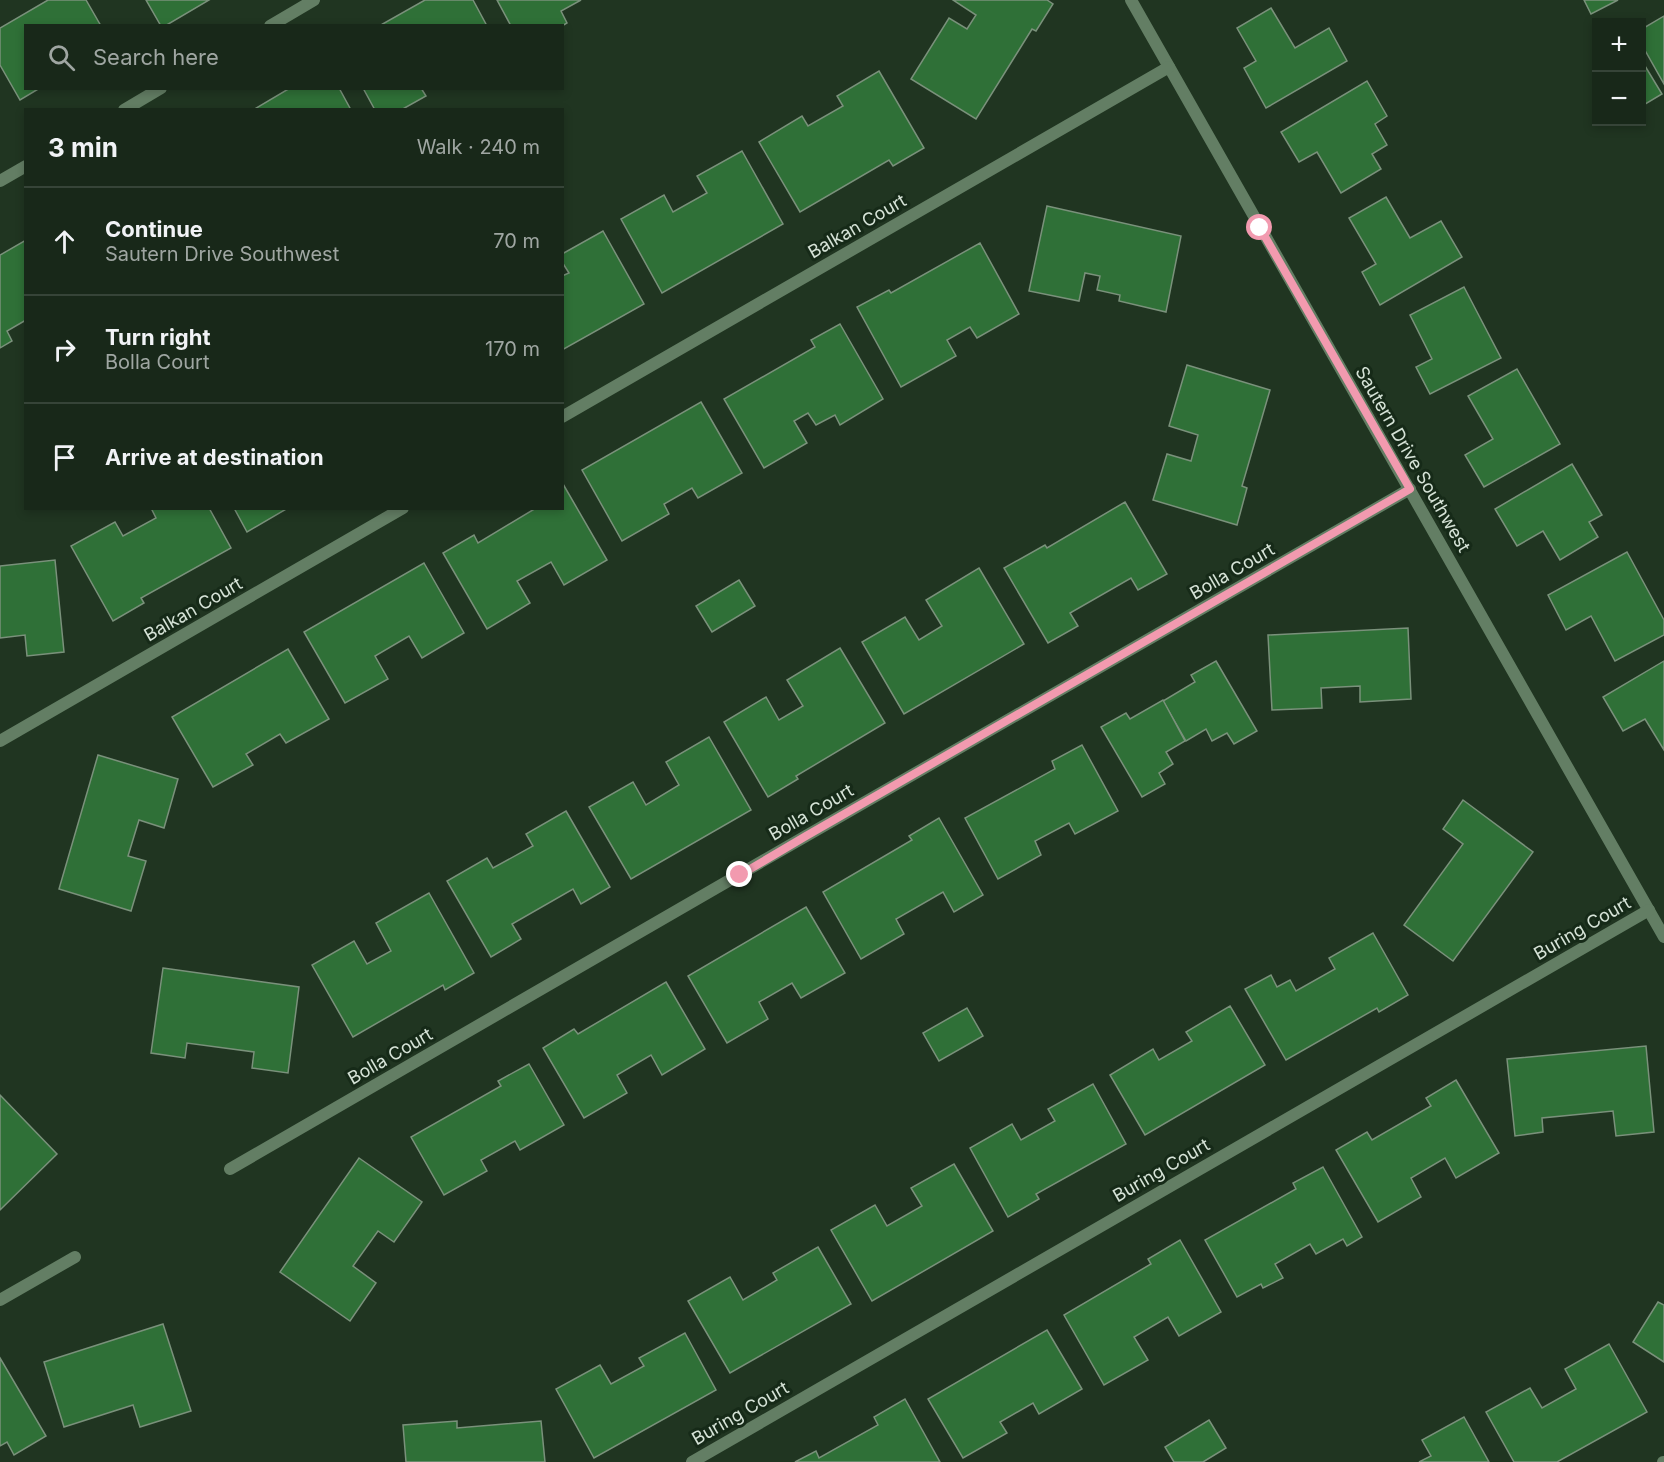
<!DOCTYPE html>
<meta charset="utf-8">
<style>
body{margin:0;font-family:Inter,sans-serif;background:#253426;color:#f1f3f6}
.controls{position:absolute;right:18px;top:18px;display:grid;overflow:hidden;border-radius:0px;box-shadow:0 3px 9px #0003}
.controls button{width:54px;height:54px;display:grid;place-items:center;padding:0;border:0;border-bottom:2px solid #364438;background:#182819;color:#f1f3f6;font:30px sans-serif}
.stop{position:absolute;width:18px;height:18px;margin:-14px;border:4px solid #f29aaf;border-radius:50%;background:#fff}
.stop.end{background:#f29aaf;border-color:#fff;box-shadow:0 2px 6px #0008}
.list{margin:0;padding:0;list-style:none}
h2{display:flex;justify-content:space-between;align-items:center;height:78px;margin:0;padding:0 24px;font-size:26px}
h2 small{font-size:20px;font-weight:400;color:#9fa6a2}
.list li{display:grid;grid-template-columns:39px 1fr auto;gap:18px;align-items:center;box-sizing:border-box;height:108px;padding:0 24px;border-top:2px solid #364438}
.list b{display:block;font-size:22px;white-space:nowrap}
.list p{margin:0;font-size:20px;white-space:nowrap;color:#9fa6a2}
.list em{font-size:20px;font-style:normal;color:#9fa6a2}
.icon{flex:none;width:33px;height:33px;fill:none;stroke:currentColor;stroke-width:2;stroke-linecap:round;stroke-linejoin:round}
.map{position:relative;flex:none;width:1664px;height:1462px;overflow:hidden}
.search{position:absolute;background:#182819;box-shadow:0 3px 9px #0003;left:24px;top:24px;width:540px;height:66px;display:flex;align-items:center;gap:15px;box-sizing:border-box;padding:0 21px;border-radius:0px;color:#9fa6a2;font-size:22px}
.panel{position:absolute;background:#182819;box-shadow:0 3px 9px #0003;left:24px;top:108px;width:540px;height:402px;border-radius:0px}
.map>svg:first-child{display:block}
.building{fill:#2f7037;stroke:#7a917b;stroke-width:1.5}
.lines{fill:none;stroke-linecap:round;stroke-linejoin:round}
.street{stroke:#637e64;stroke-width:12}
.route{stroke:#f29aaf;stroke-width:8}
.labels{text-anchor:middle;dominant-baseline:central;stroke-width:6;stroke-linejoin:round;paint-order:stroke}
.street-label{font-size:18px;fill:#d6e3d7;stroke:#162a18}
</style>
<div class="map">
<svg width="1664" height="1462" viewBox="0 0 1664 1462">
<rect width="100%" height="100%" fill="#203521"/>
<g class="building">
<polygon points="48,0 86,0 101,26 26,26 26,88 40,88 20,100 0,65 0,28"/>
<polygon points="146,0 209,0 165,26 161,26"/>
<polygon points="425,0 473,0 487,26 379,26"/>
<polygon points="497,0 581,0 561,11 567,23 562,26 511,26"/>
<polygon points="953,0 1047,0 1053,4 1036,31 1032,29 976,119 911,79 949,18 967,29 976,15"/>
<polygon points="1584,0 1618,0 1591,14"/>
<polygon points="1271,8 1295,48 1329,28 1347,61 1266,108 1244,68 1256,61 1237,28"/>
<polygon points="1664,16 1664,84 1642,45 1642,29"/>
<polygon points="1642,61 1662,94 1642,106"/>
<polygon points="879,71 924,148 893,166 889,160 800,212 759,142 802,116 808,126 843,106 837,96"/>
<polygon points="1367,81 1387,116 1375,124 1387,145 1372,154 1381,169 1341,193 1317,152 1299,162 1281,132"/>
<polygon points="290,88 339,88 351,110 253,110"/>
<polygon points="363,88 421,88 426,96 401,110 375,110"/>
<polygon points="742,151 783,224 662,293 621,219 664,195 673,212 707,193 697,176"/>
<polygon points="1386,197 1410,238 1441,221 1462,257 1380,305 1362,272 1376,264 1349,218"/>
<polygon points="1047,206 1181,236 1166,312 1119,301 1120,295 1097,290 1100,276 1085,273 1079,301 1029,291"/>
<polygon points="603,231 644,304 562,350 562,276 569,273 562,262 562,254"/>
<polygon points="26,240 26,320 7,331 12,341 0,348 0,255"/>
<polygon points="980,243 1019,314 977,338 970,327 947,340 956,356 901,387 857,307 889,290 891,293"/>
<polygon points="1464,287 1501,358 1430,394 1416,367 1432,359 1410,315"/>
<polygon points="840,324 883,399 840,425 835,415 816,425 808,413 794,421 807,443 764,468 724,399 815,347 811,340"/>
<polygon points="1187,365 1270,390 1242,486 1247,488 1237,525 1153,500 1167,454 1191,461 1198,435 1169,426"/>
<polygon points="1517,369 1560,444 1484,487 1465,455 1493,439 1468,396"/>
<polygon points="701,402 742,473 698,498 692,488 664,504 669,514 622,541 582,470"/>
<polygon points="1572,464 1602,515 1589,522 1598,537 1560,560 1543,531 1517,546 1495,509"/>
<polygon points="563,484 607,560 564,585 551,562 517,581 530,603 487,629 443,553 474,535 478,543 536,508 562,508"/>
<polygon points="1125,502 1167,574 1138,590 1131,578 1070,613 1078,626 1048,643 1004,568 1045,545 1047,548"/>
<polygon points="151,508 209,508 231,548 141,598 144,603 113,621 71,546 115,522 123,536 156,518"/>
<polygon points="234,508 288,508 247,532"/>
<polygon points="1627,552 1664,620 1664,635 1615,661 1591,616 1566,630 1548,595"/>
<polygon points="55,560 64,652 27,656 25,635 0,638 0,566"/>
<polygon points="424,563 464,633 422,658 409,636 375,656 388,679 345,703 304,632"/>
<polygon points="979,568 1024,644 904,714 862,642 905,617 919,640 942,626 926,600"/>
<polygon points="739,580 755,606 712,632 696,606"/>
<polygon points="1408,628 1411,699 1360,702 1360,686 1321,688 1322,708 1272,710 1268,635"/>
<polygon points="840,648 885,723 796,776 798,779 768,797 724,722 766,697 779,720 803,706 787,680"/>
<polygon points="288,649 329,719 286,743 280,734 246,754 253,765 213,787 172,717"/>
<polygon points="1216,661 1257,731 1234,744 1227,733 1212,741 1206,729 1186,741 1163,701 1195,682 1191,675"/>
<polygon points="1664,661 1664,750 1645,719 1623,731 1603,697"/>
<polygon points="1163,700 1185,741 1166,752 1173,764 1159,773 1165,784 1142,797 1101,727 1126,713 1130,719"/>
<polygon points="709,737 751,810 631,879 589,807 633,782 646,805 679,785 666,762"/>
<polygon points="1082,745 1118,811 1075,834 1069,823 1035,841 1041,855 998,879 965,818 1055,769 1052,761"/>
<polygon points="98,755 178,779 164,828 139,820 128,856 146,861 131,911 59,889"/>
<polygon points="1463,800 1533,852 1453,961 1404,925 1463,844 1443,829"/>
<polygon points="566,811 610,887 581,904 573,889 512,924 521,939 491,957 447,881 487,858 493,868 533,846 526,834"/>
<polygon points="939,818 983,895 954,912 943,892 896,919 904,934 861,959 823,892 912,840 909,836"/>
<polygon points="429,893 474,973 445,990 443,985 353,1037 312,965 354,941 367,964 391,951 376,923"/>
<polygon points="806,907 845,973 801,998 792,983 759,1002 768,1019 727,1043 688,976"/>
<polygon points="1373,933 1408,995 1379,1012 1377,1008 1286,1060 1245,989 1271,975 1277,987 1290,980 1296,991 1335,969 1329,958"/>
<polygon points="163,968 299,987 288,1073 252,1068 254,1052 187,1043 185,1058 151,1053"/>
<polygon points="666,982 705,1049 662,1075 651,1055 617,1075 627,1093 584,1118 543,1048 574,1029 578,1034"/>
<polygon points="1230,1006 1265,1065 1145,1135 1110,1075 1153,1049 1159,1060 1192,1041 1186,1032"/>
<polygon points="967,1008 983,1036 939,1061 923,1033"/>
<polygon points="1646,1046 1654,1132 1616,1136 1613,1111 1542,1118 1543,1132 1515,1136 1507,1059"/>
<polygon points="529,1064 564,1125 520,1150 515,1141 481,1160 487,1171 444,1195 411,1137 501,1086 498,1081"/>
<polygon points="1456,1080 1499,1153 1456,1178 1445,1158 1411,1178 1421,1197 1378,1222 1336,1150 1367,1132 1372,1140 1431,1106 1426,1098"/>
<polygon points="1093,1084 1126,1144 1036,1194 1039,1199 1008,1217 970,1148 1012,1124 1021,1140 1055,1121 1048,1109"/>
<polygon points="0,1095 57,1154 0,1210"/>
<polygon points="359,1158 422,1202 394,1242 378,1231 353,1266 376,1283 350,1321 280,1272"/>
<polygon points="954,1164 993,1231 872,1301 831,1230 875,1205 887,1226 922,1206 911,1188"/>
<polygon points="1323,1167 1362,1237 1347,1246 1343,1239 1316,1254 1310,1244 1275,1264 1283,1278 1263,1288 1261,1284 1237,1297 1205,1240 1296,1189 1293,1183"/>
<polygon points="1180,1240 1221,1312 1179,1336 1168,1317 1134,1337 1148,1360 1104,1385 1064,1315 1151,1264 1148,1259"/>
<polygon points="818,1247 851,1304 730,1373 688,1301 730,1277 743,1300 777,1280 773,1273"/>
<polygon points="1658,1302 1664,1305 1664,1362 1633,1342"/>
<polygon points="163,1324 191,1411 140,1427 133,1405 64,1427 44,1362"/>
<polygon points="1047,1330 1082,1389 1039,1414 1033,1403 1000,1422 1007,1433 963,1458 928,1399"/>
<polygon points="685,1333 716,1390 594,1458 556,1389 600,1365 611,1384 644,1366 639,1358"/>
<polygon points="1609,1344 1647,1412 1557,1462 1514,1462 1486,1412 1530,1388 1542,1408 1576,1389 1565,1369"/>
<polygon points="0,1358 46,1436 14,1455 7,1442 0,1446"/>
<polygon points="905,1399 940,1462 795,1462 816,1451 819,1458 878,1425 874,1417"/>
<polygon points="1464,1417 1489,1462 1419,1462 1431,1456 1422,1440"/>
<polygon points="1209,1420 1226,1448 1203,1462 1174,1462 1165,1447"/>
<polygon points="457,1421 457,1428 541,1421 545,1462 406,1462 403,1425"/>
</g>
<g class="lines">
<g class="street">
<polyline points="1131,0 1664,937"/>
<polyline points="270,26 314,0"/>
<polyline points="124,110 161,88"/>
<polyline points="0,181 26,166"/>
<polyline points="562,417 1169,67"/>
<polyline points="0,741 403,508"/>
<polyline points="230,1169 806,836 1410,489"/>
<polyline points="0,1300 75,1257"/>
<polyline points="692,1462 1649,910"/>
<polyline points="1663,1462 1664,1462"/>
</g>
</g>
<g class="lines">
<polyline class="route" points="740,875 806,836 1410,489 1260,228"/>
</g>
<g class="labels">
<g class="street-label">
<text transform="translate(857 226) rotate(-30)">Balkan Court</text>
<text transform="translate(1413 459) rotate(60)">Sautern Drive Southwest</text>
<text transform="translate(1232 571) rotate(-30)">Bolla Court</text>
<text transform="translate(193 609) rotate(-30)">Balkan Court</text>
<text transform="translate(811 812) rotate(-30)">Bolla Court</text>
<text transform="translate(1582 928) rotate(-30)">Buring Court</text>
<text transform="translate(390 1056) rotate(-30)">Bolla Court</text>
<text transform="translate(1161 1170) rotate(-30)">Buring Court</text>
<text transform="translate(740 1413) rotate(-30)">Buring Court</text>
</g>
</g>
</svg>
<div class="controls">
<button>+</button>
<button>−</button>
</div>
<div class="stop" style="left:1260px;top:228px"></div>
<div class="stop end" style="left:740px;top:875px"></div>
<div class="search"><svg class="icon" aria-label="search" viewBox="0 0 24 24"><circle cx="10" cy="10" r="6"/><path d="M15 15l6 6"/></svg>Search here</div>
<section class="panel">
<h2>3 min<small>Walk · 240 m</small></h2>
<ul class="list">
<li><svg class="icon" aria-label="ahead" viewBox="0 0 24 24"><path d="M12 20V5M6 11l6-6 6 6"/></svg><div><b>Continue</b><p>Sautern Drive Southwest</p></div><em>70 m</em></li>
<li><svg class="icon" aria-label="right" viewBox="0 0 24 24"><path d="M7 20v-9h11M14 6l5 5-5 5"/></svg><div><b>Turn right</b><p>Bolla Court</p></div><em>170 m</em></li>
<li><svg class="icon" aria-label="arrive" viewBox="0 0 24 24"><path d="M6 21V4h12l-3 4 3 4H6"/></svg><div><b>Arrive at destination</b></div></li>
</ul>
</section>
</div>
